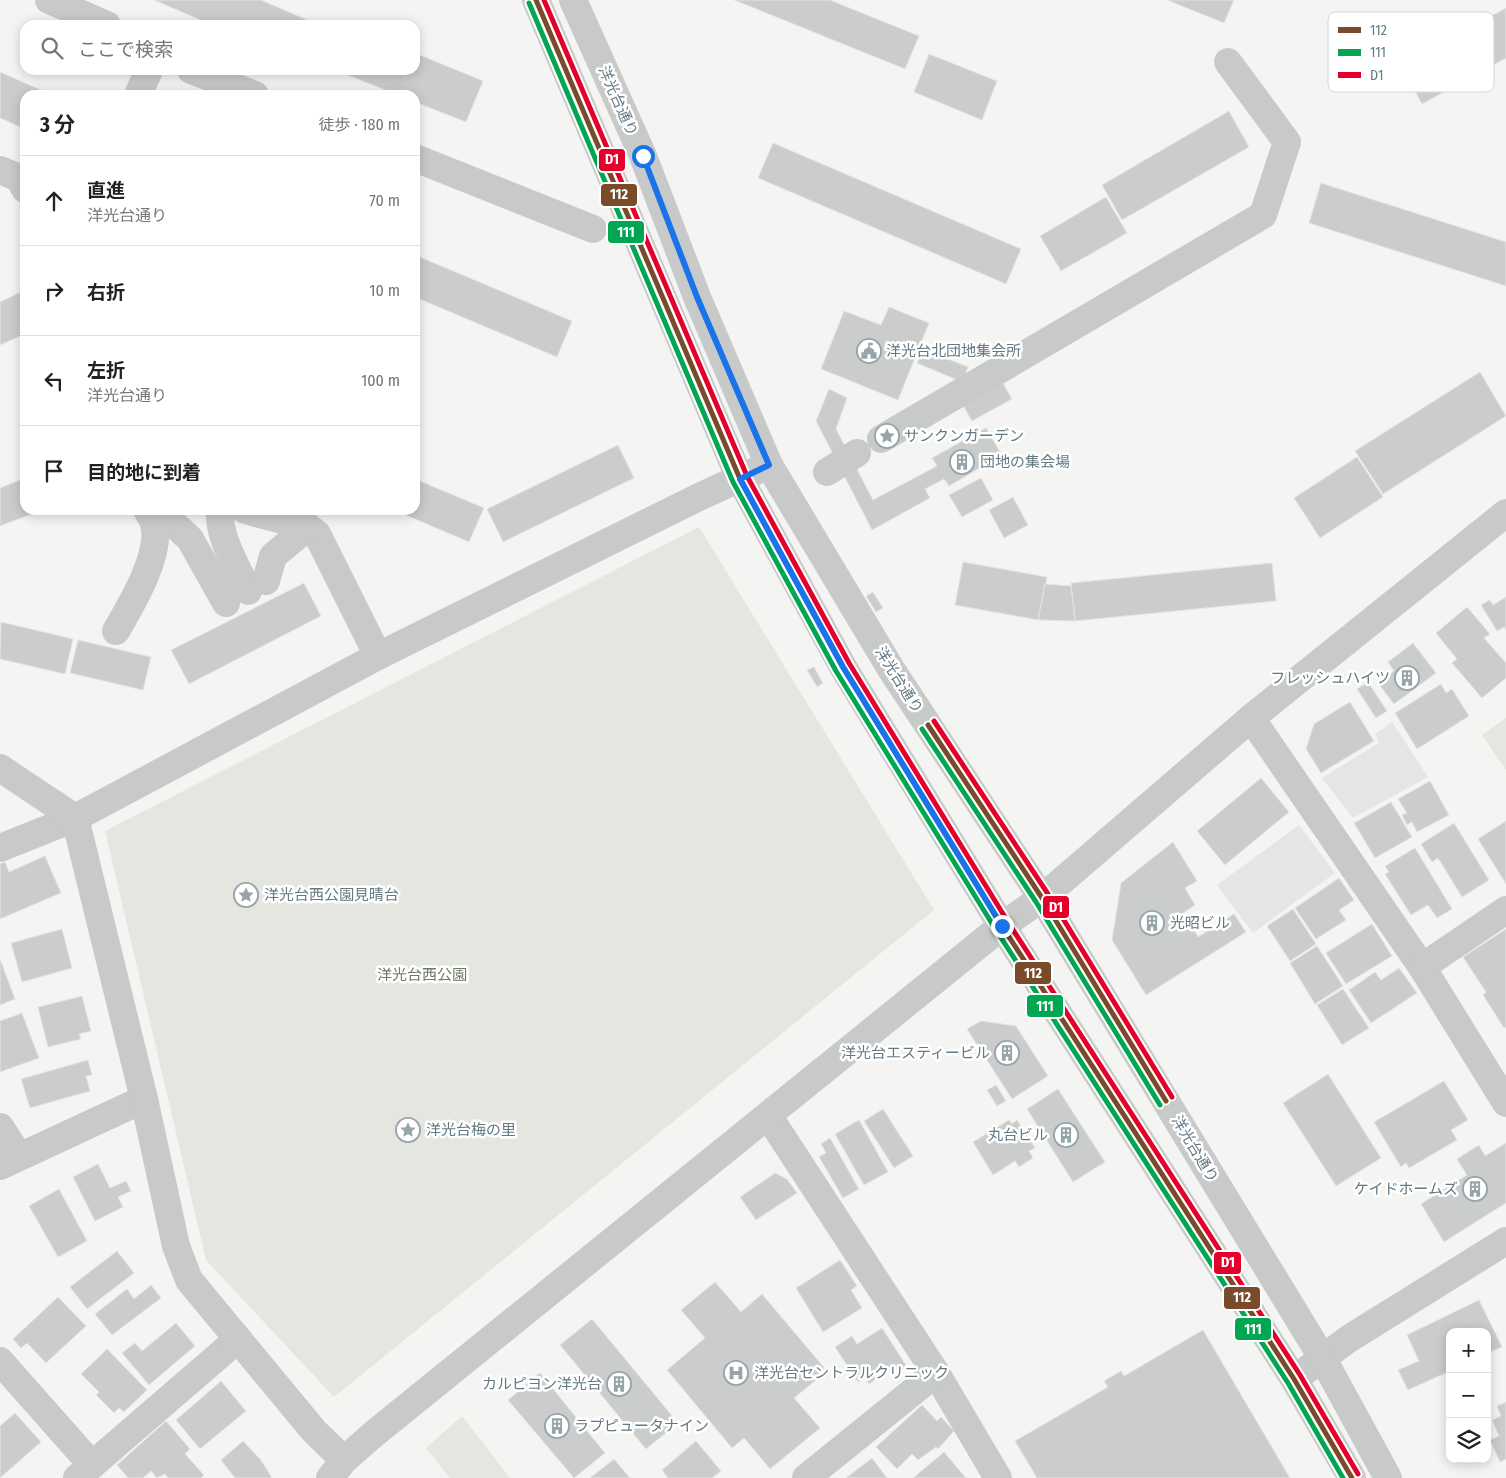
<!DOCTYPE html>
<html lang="ja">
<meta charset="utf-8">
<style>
body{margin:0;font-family:"Fira Sans Condensed","Noto Sans JP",sans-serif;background:#f2f2f2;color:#222}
.controls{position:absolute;right:15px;bottom:15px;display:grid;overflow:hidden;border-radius:10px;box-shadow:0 2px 12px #0003}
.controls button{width:45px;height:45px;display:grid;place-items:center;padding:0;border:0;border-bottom:1px solid #e0e0e0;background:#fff;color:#222;font:25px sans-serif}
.stop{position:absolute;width:15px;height:15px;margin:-11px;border:4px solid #1a73e8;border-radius:50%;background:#fff}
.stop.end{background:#1a73e8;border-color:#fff;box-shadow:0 1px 5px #0008}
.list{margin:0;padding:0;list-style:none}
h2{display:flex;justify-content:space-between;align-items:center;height:65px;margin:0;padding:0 20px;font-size:21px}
h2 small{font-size:16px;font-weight:400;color:#767676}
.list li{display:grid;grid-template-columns:32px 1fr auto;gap:15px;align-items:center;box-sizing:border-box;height:90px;padding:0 20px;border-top:1px solid #e0e0e0}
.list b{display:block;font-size:19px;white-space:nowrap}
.list p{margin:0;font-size:16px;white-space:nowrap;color:#767676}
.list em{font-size:16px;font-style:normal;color:#767676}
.icon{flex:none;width:28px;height:28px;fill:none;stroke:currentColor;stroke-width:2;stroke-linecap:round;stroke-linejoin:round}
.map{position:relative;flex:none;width:1506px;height:1478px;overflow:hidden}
.search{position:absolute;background:#fff;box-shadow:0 2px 12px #0003;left:20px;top:20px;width:400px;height:55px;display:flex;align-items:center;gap:12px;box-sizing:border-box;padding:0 18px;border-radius:15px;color:#767676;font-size:19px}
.panel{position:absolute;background:#fff;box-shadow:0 2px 12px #0003;left:20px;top:90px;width:400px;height:425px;border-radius:15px}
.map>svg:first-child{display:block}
.built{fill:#e4e5e5}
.green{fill:#e4e6df}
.building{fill:#cbcdcd;stroke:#e4e4e2}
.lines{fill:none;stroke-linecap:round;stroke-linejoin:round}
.pedestrian{stroke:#c8caca;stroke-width:28}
.minor{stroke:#c8caca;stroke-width:28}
.tertiary{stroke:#c8caca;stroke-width:28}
.bus-1-casing{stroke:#fff;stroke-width:9}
.bus-2-casing{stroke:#fff;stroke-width:9}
.bus-3-casing{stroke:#fff;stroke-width:9}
.bus-1{stroke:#7a4b2a;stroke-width:5}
.bus-2{stroke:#00a651;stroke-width:5}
.bus-3{stroke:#e4002b;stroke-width:5}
.route{stroke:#1a73e8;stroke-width:6}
.labels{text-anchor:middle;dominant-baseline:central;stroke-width:5;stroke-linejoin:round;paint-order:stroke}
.street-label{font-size:15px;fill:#637a83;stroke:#fff}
.poi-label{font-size:15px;fill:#637a83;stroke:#fff;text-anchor:start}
.park-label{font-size:15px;fill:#6b7a62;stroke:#fff}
.key{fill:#fff;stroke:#d0d7da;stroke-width:1}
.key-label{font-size:14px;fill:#637a83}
.line-badge{stroke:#fff;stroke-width:2}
.badge-label{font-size:14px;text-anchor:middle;font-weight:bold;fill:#fff}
</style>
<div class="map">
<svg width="1506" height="1478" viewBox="0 0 1506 1478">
<rect width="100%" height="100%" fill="#f4f4f2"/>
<g class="built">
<polygon points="1392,722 1428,777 1353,818 1322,778 1379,743 1375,734"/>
<polygon points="1299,825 1335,873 1253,933 1217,885"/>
</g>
<g class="green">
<polygon points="699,527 934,910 334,1397 206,1260 105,831"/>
<polygon points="1506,718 1506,770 1482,735"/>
<polygon points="462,1416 510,1478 450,1478 426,1448"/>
</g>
<g class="building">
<polygon points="154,0 261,0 319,25 212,25"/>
<polygon points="734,0 830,0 919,36 905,69"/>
<polygon points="1167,0 1234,0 1224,23"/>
<polygon points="1506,8 1506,58 1422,104 1401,66"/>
<polygon points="415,53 483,81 466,122 415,102 415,95 398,95 335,70 415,70"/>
<polygon points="929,54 997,81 982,120 914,92"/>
<polygon points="0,72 52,95 25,95 25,129 0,118"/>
<polygon points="1229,111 1249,147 1122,220 1102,185"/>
<polygon points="773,143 1021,249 1006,284 758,178"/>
<polygon points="1321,183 1506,242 1506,286 1309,223"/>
<polygon points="1106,197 1127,233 1061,271 1040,236"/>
<polygon points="415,255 572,321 557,357 415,297"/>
<polygon points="25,290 25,334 0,345 0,302"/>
<polygon points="889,307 929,323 898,400 821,369 844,311 881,325"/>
<polygon points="923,349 968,367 962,382 917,363"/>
<polygon points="994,367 1012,399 972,421 954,390"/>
<polygon points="1480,372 1506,416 1383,494 1355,451"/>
<polygon points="829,389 847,398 836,429 873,500 937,466 932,458 986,428 1002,455 949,486 944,479 925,489 930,498 872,530 816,421"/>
<polygon points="618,445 634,478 503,542 487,509"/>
<polygon points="1357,457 1383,497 1320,538 1294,498"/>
<polygon points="25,478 25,510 42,510 0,526 0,488"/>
<polygon points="981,478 993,500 962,517 949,495"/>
<polygon points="415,479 484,508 469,542 394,510 415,510"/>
<polygon points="1013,497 1028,525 1004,538 989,510"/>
<polygon points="963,562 1047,577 1038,620 955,605"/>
<polygon points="1272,563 1276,601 1075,621 1071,583"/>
<polygon points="304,583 321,616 189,684 171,650"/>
<polygon points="1045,584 1071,586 1075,621 1038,620"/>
<polygon points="873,592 883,608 876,612 866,596"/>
<polygon points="1506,597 1506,630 1504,627 1497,631 1481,605 1490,600 1493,605"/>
<polygon points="1467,607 1490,634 1484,638 1506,663 1506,678 1482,698 1452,663 1457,659 1436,633"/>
<polygon points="1,622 73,639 65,674 0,659"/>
<polygon points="78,640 151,657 143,690 70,673"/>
<polygon points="1413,643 1436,673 1394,704 1378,683 1394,671 1388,662"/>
<polygon points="814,667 823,683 817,687 807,670"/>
<polygon points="1368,682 1387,711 1376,718 1357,689"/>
<polygon points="1441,684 1446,693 1452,689 1469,716 1417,749 1395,713"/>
<polygon points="1350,702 1374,741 1321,773 1306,749 1314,724"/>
<polygon points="1261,778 1289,812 1225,865 1197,831"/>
<polygon points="1430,781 1449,815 1417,832 1412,822 1407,825 1402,815 1407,813 1398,799"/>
<polygon points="1391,802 1412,837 1375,858 1354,823"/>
<polygon points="1506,821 1506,884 1478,839"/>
<polygon points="1454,823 1489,880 1462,897 1438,858 1432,862 1421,844"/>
<polygon points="1173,842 1197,881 1185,888 1195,905 1183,913 1198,937 1234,914 1246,932 1146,995 1112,940 1121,883"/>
<polygon points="1415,848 1452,909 1437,918 1428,905 1411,915 1385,874 1389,872 1385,866"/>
<polygon points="45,856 61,893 0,919 0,864 5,862 9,872"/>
<polygon points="1339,878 1354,900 1339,910 1346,920 1316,939 1295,908"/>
<polygon points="1293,909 1316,944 1290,961 1267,926"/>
<polygon points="1372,924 1392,956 1346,984 1326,953"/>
<polygon points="62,929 72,968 22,982 11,943"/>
<polygon points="1506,929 1506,1027 1504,1028 1483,995 1486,992 1463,957"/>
<polygon points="1317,946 1343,986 1315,1004 1290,963"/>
<polygon points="0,959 15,999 0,1005"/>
<polygon points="1399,968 1417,993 1371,1023 1349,990 1375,972 1381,980"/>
<polygon points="1343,989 1369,1028 1342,1045 1317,1005"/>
<polygon points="82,996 91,1031 79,1034 81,1039 48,1047 38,1007"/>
<polygon points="22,1013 39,1058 0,1072 0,1021"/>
<polygon points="981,1021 1016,1026 1048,1076 1012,1099 967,1029"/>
<polygon points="88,1060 92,1075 86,1076 90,1091 30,1108 21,1079"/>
<polygon points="1328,1074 1381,1158 1336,1186 1283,1103"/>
<polygon points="1444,1081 1468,1120 1451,1130 1457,1140 1409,1168 1406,1163 1401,1167 1374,1122"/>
<polygon points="996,1085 1006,1101 997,1106 987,1090"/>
<polygon points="1058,1089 1105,1162 1073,1182 1027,1109"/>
<polygon points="883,1109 913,1156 894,1168 864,1121"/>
<polygon points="859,1120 888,1172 864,1185 835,1134"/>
<polygon points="1009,1120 1012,1124 1017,1120 1035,1148 1029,1151 1033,1158 1019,1167 1015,1161 993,1175 973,1142"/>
<polygon points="830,1138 859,1189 843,1198 819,1157 826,1153 821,1144"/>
<polygon points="1506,1143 1506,1203 1444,1242 1421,1204 1467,1175 1457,1159 1479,1145 1485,1156"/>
<polygon points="98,1164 110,1188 126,1181 131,1191 118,1197 123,1207 95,1221 73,1177"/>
<polygon points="775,1173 787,1179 797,1193 756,1220 740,1197"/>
<polygon points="59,1189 87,1241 58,1257 29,1206"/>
<polygon points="117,1251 134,1273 87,1309 70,1287"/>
<polygon points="840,1260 857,1286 851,1290 862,1308 823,1332 796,1288"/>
<polygon points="715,1282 741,1312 762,1294 827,1371 794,1398 820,1428 770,1469 744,1438 732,1448 667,1370 705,1338 681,1310"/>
<polygon points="151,1285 161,1298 112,1335 95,1314 127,1289 134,1299"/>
<polygon points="58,1297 86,1326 46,1363 27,1343 21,1348 13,1339"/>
<polygon points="1479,1300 1502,1347 1487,1353 1487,1332 1450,1332 1450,1371 1408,1390 1398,1370 1419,1361 1407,1335"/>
<polygon points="592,1319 678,1423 646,1449 560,1345"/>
<polygon points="176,1323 195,1346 149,1385 122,1353 135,1343 142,1351"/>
<polygon points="882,1328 906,1365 899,1370 896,1366 869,1384 865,1378 858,1382 835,1347 852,1336 857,1344"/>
<polygon points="1203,1330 1290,1478 1037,1478 1015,1441 1108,1387 1104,1381 1121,1371 1124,1376"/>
<polygon points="107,1349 147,1390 124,1412 119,1408 114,1413 96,1395 99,1392 81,1374"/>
<polygon points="540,1373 605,1453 574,1478 508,1400"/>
<polygon points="221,1381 246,1411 200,1449 176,1420"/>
<polygon points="1506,1402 1506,1459 1500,1462 1490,1440 1499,1436 1492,1420 1501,1416 1497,1406"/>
<polygon points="922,1405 937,1421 941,1417 954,1431 938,1449 936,1447 918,1460 912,1454 897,1469 876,1447"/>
<polygon points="15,1413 41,1442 0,1478 0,1426"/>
<polygon points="166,1421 190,1449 185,1454 204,1475 201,1478 168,1478 165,1474 157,1478 151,1471 143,1478 128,1478 117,1465"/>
<polygon points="243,1441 261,1460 272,1478 235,1478 221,1460"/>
<polygon points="696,1441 721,1471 712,1478 668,1478 662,1470"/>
<polygon points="944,1452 966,1478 913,1478"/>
<polygon points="872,1458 887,1478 846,1478"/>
<polygon points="614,1459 630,1478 590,1478"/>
</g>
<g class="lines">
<g class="pedestrian">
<polyline points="49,0 107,25"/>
<polyline points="191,70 255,95"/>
<polyline points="138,95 149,70"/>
<polyline points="415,158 593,229"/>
<polyline points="0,170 19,178 25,189"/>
<polyline points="881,439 1263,215 1287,142 1228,62"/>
<polyline points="827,472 857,453"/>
<path d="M220 510C218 537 237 567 248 591"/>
<polyline points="245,510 308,527 317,534 378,656"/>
<polyline points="150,515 175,525 190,539 226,603"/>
<polyline points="266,581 273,556 308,527"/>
<path d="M116 631C131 605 162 554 154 524 153 519 149 514 147 510"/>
</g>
<g class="minor">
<polyline points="1251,718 1422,967 1506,1103"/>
<polyline points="0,848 75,818 378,656 701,496 769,465"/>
<polyline points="1422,967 1506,910"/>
<polyline points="769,1117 936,1373 998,1478"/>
<polyline points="0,1127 19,1156"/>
<polyline points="0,1166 144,1099"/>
<polyline points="0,1361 92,1465"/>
<polyline points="1294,1379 1350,1338 1506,1241"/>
<polyline points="77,1478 238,1339"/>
<polyline points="806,1478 936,1373"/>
</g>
<g class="tertiary">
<polyline points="536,0 740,479 843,667 1002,926 1294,1379 1352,1478"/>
<polyline points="573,0 643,156 697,297 769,465 891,669 1042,898 1323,1359 1388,1478"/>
<polyline points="0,768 75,818 144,1099 176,1246 189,1280 314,1431 344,1460"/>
<polyline points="330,1478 344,1460 375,1433 1002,926 1042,898 1251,718 1506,513"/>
</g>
<defs>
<g id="bus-1">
<polyline points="536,0 740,479 843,667 1002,926 1294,1379 1352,1478"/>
<polyline points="928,725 1042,898 1166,1101"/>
</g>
<g id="bus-2">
<polyline points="529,3 733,482 836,671 996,930 1288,1383 1343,1478"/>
<polyline points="922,729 1036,902 1160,1105"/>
</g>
<g id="bus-3">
<polyline points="544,0 747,476 849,663 1008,922 1300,1375 1358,1474"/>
<polyline points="934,721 1048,894 1172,1097"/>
</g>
</defs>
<use href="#bus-1" class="bus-1-casing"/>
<use href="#bus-2" class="bus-2-casing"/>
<use href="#bus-3" class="bus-3-casing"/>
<use href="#bus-1" class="bus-1"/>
<use href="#bus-2" class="bus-2"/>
<use href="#bus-3" class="bus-3"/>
</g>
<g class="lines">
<polyline class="route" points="643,156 697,297 769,465 740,479 843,667 1002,926"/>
</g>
<defs>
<symbol id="civic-ring" viewBox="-11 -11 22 22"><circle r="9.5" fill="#fff" stroke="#96a5aa" stroke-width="1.5"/><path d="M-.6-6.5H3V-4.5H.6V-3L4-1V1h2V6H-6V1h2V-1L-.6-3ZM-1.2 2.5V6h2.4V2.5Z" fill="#96a5aa"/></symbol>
<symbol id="sight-ring" viewBox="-11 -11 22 22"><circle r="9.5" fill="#fff" stroke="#96a5aa" stroke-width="1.5"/><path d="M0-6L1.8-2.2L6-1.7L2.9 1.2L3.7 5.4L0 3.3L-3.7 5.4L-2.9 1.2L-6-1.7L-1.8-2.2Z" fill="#96a5aa"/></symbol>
<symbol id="building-ring" viewBox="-11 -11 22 22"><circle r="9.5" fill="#fff" stroke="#96a5aa" stroke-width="1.5"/><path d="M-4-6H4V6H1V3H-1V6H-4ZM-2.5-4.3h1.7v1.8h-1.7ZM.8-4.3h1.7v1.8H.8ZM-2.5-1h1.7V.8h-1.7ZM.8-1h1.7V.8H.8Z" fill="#96a5aa"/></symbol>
<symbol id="hospital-ring" viewBox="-11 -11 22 22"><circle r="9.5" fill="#fff" stroke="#96a5aa" stroke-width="1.5"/><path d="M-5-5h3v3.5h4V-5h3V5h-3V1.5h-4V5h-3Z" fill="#96a5aa"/></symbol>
</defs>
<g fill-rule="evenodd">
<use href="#civic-ring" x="855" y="337" width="28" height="28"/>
<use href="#sight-ring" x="873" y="422" width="28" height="28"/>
<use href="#building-ring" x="948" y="448" width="28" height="28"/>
<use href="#building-ring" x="1393" y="664" width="28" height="28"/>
<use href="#sight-ring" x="232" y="881" width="28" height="28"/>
<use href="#building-ring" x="1138" y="909" width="28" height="28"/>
<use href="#building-ring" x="993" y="1039" width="28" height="28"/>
<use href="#sight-ring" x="394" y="1116" width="28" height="28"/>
<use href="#building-ring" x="1052" y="1121" width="28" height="28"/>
<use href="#building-ring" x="1461" y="1175" width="28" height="28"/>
<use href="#hospital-ring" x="722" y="1359" width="28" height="28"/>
<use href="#building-ring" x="605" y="1370" width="28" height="28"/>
<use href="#building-ring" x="543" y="1412" width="28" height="28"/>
</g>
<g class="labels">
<g class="street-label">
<text transform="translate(618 101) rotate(66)">洋光台通り</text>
<text transform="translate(899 680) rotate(58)">洋光台通り</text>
<text transform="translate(1195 1149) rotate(59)">洋光台通り</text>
</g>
<g class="poi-label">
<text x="886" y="351">洋光台北団地集会所</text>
<text x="904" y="436">サンクンガーデン</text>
<text x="980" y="462">団地の集会場</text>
<text x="1390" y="678" text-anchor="end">フレッシュハイツ</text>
<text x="264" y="895">洋光台西公園見晴台</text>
<text x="1170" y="923">光昭ビル</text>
<text x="990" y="1053" text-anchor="end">洋光台エスティービル</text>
<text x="426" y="1130">洋光台梅の里</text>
<text x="1048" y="1135" text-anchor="end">丸台ビル</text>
<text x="1458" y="1189" text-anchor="end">ケイドホームズ</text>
<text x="754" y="1373">洋光台セントラルクリニック</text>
<text x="602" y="1384" text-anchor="end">カルピヨン洋光台</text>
<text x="574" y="1426">ラプピュータナイン</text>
</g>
<g class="park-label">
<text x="422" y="975">洋光台西公園</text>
</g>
</g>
<rect x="1328" y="12" width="166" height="80" rx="8" class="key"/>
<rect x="1338" y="27" width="23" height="6" fill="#7a4b2a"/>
<rect x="1338" y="49" width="23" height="7" fill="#00a651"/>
<rect x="1338" y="72" width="23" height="6" fill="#e4002b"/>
<g class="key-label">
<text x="1370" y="35">112</text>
<text x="1370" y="57">111</text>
<text x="1370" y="80">D1</text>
</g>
<g class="line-badge">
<rect x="598" y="148" width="28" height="24" rx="5" fill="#e4002b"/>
<rect x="600" y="183" width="38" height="24" rx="5" fill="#7a4b2a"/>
<rect x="607" y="220" width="38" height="24" rx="5" fill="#00a651"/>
<rect x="1042" y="895" width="28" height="24" rx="5" fill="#e4002b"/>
<rect x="1014" y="961" width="38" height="24" rx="5" fill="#7a4b2a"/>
<rect x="1026" y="994" width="38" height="24" rx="5" fill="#00a651"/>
<rect x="1213" y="1251" width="29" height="24" rx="5" fill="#e4002b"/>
<rect x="1223" y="1286" width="38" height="24" rx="5" fill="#7a4b2a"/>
<rect x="1234" y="1317" width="38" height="24" rx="5" fill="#00a651"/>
</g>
<g class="badge-label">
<text x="612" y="164">D1</text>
<text x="619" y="199">112</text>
<text x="626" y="237">111</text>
<text x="1056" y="912">D1</text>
<text x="1033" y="978">112</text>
<text x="1045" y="1011">111</text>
<text x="1228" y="1267">D1</text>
<text x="1242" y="1302">112</text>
<text x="1253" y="1334">111</text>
</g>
</svg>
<div class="controls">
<button>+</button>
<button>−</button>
<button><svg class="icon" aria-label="layers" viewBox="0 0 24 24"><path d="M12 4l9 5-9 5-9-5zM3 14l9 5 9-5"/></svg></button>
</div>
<div class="stop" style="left:643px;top:156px"></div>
<div class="stop end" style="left:1002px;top:926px"></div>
<div class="search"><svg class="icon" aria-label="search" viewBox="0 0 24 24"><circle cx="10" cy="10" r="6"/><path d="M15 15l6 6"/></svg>ここで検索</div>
<section class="panel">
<h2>3 分<small>徒歩 · 180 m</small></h2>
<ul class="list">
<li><svg class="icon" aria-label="ahead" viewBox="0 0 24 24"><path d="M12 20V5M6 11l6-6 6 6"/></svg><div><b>直進</b><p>洋光台通り</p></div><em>70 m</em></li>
<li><svg class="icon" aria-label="right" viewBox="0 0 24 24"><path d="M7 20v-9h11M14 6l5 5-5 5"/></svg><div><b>右折</b></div><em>10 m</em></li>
<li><svg class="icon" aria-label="left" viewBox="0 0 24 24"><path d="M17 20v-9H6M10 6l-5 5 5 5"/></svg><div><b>左折</b><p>洋光台通り</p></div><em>100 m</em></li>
<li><svg class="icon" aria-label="arrive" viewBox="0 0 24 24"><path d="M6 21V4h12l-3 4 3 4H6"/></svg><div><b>目的地に到着</b></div></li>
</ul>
</section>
</div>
